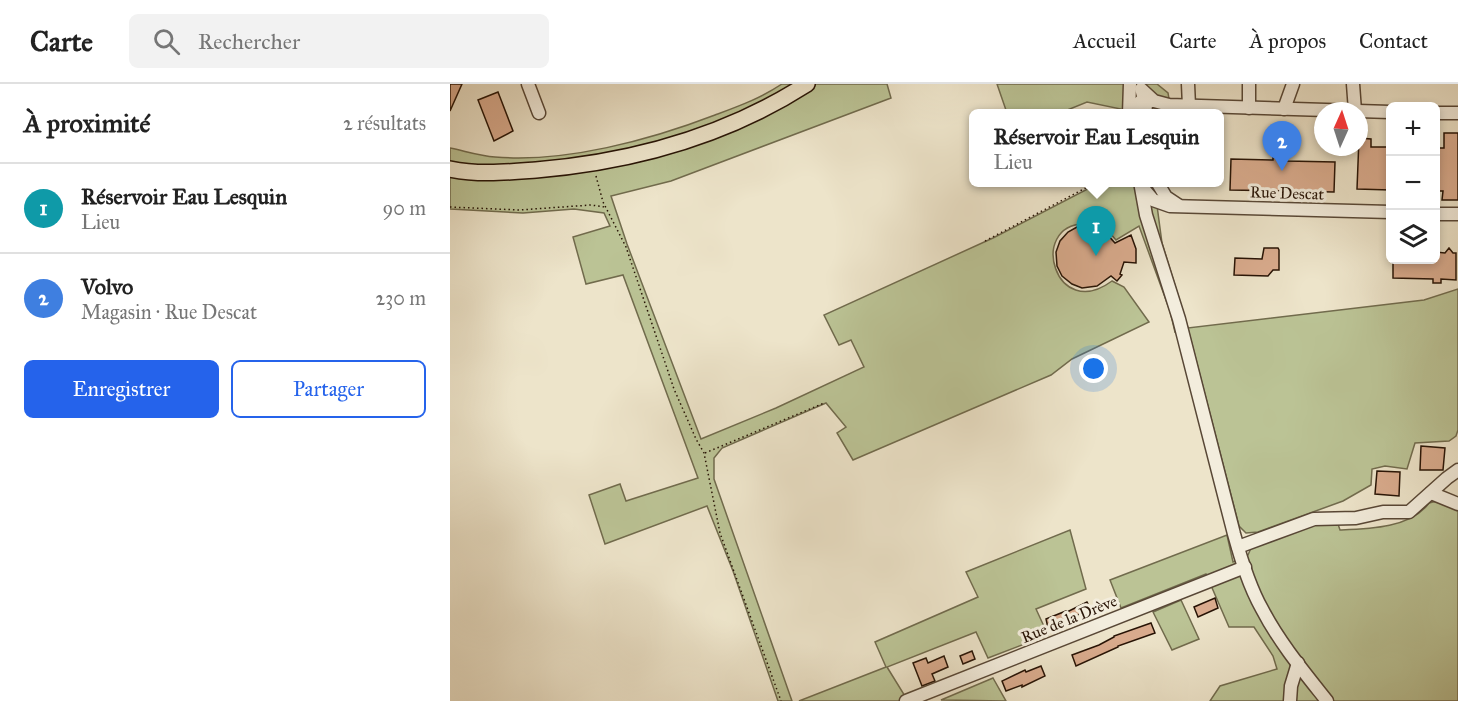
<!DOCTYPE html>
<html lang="fr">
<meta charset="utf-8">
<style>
body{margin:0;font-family:"IM FELL Great Primer",serif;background:#f2f2f2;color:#222}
.controls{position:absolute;right:18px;top:18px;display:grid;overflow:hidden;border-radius:9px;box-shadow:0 3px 9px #0003}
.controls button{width:54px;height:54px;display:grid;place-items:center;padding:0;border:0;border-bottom:2px solid #e0e0e0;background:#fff;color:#222;font:30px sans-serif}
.compass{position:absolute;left:864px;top:18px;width:54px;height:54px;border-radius:50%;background:#fff;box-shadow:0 3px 9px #0003;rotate:3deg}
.you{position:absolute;left:644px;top:285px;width:21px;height:21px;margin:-15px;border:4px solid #fff;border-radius:50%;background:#1a73e8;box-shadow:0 0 0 9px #1a73e833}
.badge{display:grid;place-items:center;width:39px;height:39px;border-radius:50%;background:#2563eb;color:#fff;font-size:20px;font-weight:700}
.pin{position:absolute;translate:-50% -50px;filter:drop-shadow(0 2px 3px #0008)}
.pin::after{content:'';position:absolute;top:32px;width:21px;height:18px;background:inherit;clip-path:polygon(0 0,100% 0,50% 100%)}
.popup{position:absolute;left:519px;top:25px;width:255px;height:78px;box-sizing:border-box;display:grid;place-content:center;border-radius:9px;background:#fff;filter:drop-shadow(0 2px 4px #0005);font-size:20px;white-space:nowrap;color:#767676}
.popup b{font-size:22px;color:#222}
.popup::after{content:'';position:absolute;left:50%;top:100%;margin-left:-12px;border:12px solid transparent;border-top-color:#fff}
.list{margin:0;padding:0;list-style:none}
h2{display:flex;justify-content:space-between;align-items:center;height:78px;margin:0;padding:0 24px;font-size:26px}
h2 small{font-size:20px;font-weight:400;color:#767676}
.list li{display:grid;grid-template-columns:39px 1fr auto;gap:18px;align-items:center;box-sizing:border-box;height:90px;padding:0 24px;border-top:2px solid #e0e0e0}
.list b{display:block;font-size:22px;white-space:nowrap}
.list p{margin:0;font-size:20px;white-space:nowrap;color:#767676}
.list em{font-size:20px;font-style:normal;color:#767676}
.actions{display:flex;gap:12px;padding:18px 24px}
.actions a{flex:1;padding:14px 0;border:2px solid #2563eb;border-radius:9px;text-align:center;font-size:21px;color:#2563eb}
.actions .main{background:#2563eb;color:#fff}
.icon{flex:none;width:33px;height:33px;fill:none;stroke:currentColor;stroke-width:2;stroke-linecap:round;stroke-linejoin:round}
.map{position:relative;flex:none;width:1008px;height:617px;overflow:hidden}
header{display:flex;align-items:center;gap:36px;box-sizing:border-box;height:84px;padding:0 30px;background:#fff;border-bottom:2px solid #e0e0e0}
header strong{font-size:28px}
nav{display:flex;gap:33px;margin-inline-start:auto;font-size:21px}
.search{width:420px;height:54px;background:#f2f2f2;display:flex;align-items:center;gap:15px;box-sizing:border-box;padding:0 21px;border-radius:9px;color:#767676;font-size:22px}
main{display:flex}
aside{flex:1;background:#fff}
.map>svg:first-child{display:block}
.green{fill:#bbc395;stroke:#716b4d;stroke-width:1.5}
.building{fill:#d9ab8d;stroke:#271305;stroke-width:1.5}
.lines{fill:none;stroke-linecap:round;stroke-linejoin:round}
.minor-casing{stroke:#584736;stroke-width:15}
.major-casing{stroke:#271305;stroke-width:18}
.path{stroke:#271305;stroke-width:1.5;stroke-dasharray:1.5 3;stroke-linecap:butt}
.minor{stroke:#f3eddd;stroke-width:12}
.major{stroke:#ede4ca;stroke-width:15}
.labels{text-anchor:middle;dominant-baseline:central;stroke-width:6;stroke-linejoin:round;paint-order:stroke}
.street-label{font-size:16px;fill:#271305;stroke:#f3eddd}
</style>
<header>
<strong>Carte</strong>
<div class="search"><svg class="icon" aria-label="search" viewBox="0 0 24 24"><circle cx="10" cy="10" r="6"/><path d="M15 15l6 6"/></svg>Rechercher</div>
<nav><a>Accueil</a><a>Carte</a><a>À propos</a><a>Contact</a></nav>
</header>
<main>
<aside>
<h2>À proximité<small>2 résultats</small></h2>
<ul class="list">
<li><span class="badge" style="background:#0f9aa8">1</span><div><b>Réservoir Eau Lesquin</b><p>Lieu</p></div><em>90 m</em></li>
<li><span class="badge" style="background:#3f7fe0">2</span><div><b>Volvo</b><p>Magasin · Rue Descat</p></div><em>230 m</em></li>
</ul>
<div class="actions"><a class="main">Enregistrer</a><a>Partager</a></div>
</aside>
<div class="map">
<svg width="1008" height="617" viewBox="0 0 1008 617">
<rect width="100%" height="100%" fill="#ede4ca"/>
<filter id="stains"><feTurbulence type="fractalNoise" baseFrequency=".00333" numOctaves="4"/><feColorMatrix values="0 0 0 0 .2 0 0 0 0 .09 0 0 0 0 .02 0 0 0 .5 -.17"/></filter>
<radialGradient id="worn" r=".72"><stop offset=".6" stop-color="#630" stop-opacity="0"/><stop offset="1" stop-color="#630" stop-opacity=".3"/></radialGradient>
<g class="green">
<path d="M332 0H437L441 14 221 97 161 112 177 160 251 355 326 324 414 283 401 256 389 261 374 231 543 154 651 98 704 99 712 159 738 244 974 216 1008 205V346L1006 352 999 357 965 359 957 385 935 382 922 385 921 401 893 417 808 448 796 449 789 442 738 245 725 248 720 227 689 142 666 156C657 145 648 140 634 140 578 141 605 239 662 197L674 203 699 238 622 275 601 291 403 376 387 349 396 343 376 319 272 364 264 374V395L342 617H328L283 487 257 422 155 460 139 411 170 400 176 417 248 394 173 191 136 200 123 153 160 142 154 129 124 125 73 129 0 125V64C15 67 30 72 45 73 115 79 200 56 265 31 289 22 311 14 332 0Z"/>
<polygon points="547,0 707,0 718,9 721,27 718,29 671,29 671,25 637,18 610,29 557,29"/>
<path d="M987 417 1008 424V617H760L770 602 827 585 823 572 804 543H779L756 490 671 524 660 496 777 451 783 478 798 471 801 464 869 439 887 437 890 446C919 445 961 444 979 419Z"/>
<polygon points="620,446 636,505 586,525 598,551 538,574 526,548 437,583 458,617 349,617 436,583 425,558 528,513 516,488"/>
<polygon points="731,516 749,555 722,566 703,528"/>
<polygon points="543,594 556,617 491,616"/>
</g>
<g class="building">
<polygon points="0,0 12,0 0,27"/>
<polygon points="48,8 63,47 44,57 28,16"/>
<polygon points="823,44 838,45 839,64 838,64 837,77 885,78 884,108 780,106 781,75 823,76"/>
<polygon points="994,49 1008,49 1008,116 992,116 993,107 986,107 986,64 994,64"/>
<polygon points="909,54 921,55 921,63 940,63 940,106 907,105"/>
<polygon points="641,142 654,147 665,159 681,151 686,165 686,179 674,178 670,190 672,191 667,197 661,192 647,202 632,204 622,200 612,192 607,182 606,168 610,157 618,148 627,143"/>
<polygon points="814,164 828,164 829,166 829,186 823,186 818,192 784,191 785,174 812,175"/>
<polygon points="999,164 1003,169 1006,169 1006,196 991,195 991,199 983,199 983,195 943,194 943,176 986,176 986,168 995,169"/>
<polygon points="971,362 995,364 993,386 970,386"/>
<polygon points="927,387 950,388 949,412 925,410"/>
<polygon points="765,514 768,524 748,533 744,523"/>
<polygon points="637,518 641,525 598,544 596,535 616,527 617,528"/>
<polygon points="701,539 705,549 668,562 668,563 626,582 622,571 649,561 664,553 664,552"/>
<polygon points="522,567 525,575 513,580 510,572"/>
<polygon points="494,572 498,583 482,590 485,597 472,602 463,579 476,574 478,579"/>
<polygon points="591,582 595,592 572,603 572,601 556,607 552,597 575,586 576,588"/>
</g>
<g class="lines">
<defs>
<g id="minor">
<polyline points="78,0 89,29"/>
<polyline points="738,0 739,22"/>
<polyline points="903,0 905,27"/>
<polyline points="691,5 704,17 719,21 940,28"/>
<polyline points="692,8 696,21 695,30"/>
<polyline points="799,24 799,0"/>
<polyline points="834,25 843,0"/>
<polyline points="679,28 691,17 703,17"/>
<polyline points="986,29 1008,29"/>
<polyline points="679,30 680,0"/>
<path d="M690 98 696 131 729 235 784 450C791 475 799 502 812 525 829 558 854 588 877 617"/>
<polyline points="707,98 716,113 728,121"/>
<polyline points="692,103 703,116 720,122 940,128"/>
<polyline points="986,130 1008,130"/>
<polyline points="981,409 1008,420"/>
<polyline points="788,463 864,435 906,434 933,428 959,428 997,394 1008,386"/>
<polyline points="456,617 795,483"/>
<polyline points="840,617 841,602 848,579"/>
</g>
<path id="major" d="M0 85C28 91 58 88 86 86 181 78 276 52 357 0"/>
</defs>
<use href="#minor" class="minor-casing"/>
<use href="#major" class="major-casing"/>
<g class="path">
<polyline points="146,92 153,118 176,163 224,305 246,355 254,369 270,449 331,617"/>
<polyline points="0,123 69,126 141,121 155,123"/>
<polyline points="535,157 647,98"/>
<polyline points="255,369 374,319"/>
</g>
<use href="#minor" class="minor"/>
<use href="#major" class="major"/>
</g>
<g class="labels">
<g class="street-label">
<text transform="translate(837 109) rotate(2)">Rue Descat</text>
<text transform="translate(619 535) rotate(-22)">Rue de la Drève</text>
</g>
</g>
<rect width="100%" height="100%" filter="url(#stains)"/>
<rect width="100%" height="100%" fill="url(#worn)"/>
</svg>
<div class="controls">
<button>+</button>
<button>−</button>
<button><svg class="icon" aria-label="layers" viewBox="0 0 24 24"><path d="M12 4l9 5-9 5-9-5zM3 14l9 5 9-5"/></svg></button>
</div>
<svg class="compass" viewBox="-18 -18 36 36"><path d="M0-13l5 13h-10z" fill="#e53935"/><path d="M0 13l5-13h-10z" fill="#767676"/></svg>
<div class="you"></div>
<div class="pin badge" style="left:646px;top:172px;background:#0f9aa8">1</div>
<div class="popup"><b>Réservoir Eau Lesquin</b>Lieu</div>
<div class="pin badge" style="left:832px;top:87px;background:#3f7fe0">2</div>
</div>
</main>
